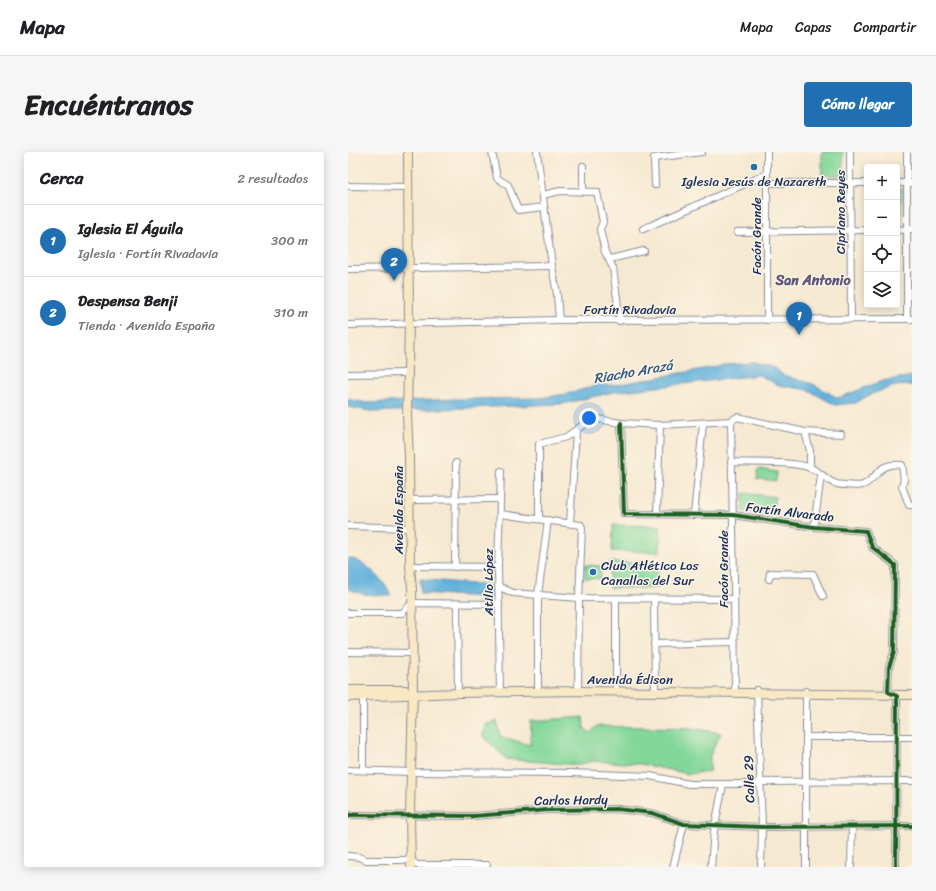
<!DOCTYPE html>
<html lang="es">
<meta charset="utf-8">
<style>
body{margin:0;font-family:Sriracha,sans-serif;background:#f6f6f6;color:#202124}
.controls{position:absolute;right:12px;top:12px;display:grid;overflow:hidden;border-radius:4px;box-shadow:0 2px 10px #0003}
.controls button{width:36px;height:36px;display:grid;place-items:center;padding:0;border:0;border-bottom:1px solid #e0e0e0;background:#fff;color:#202124;font:20px sans-serif}
.you{position:absolute;left:241px;top:266px;width:14px;height:14px;margin:-10px;border:3px solid #fff;border-radius:50%;background:#1a73e8;box-shadow:0 0 0 6px #1a73e833}
.badge{display:grid;place-items:center;width:26px;height:26px;border-radius:50%;background:#1f6fb2;color:#fff;font-size:13px;font-weight:700}
.pin{position:absolute;translate:-50% -33px;filter:drop-shadow(0 1px 2px #0008)}
.pin::after{content:'';position:absolute;top:21px;width:14px;height:12px;background:inherit;clip-path:polygon(0 0,100% 0,50% 100%)}
.list{margin:0;padding:0;list-style:none}
h2{display:flex;justify-content:space-between;align-items:center;height:52px;margin:0;padding:0 16px;font-size:17px}
h2 small{font-size:13px;font-weight:400;color:#757577}
.list li{display:grid;grid-template-columns:26px 1fr auto;gap:12px;align-items:center;box-sizing:border-box;height:72px;padding:0 16px;border-top:1px solid #e0e0e0}
.list b{display:block;font-size:15px;white-space:nowrap}
.list p{margin:0;font-size:13px;white-space:nowrap;color:#757577}
.list em{font-size:13px;font-style:normal;color:#757577}
.icon{flex:none;width:22px;height:22px;fill:none;stroke:currentColor;stroke-width:2;stroke-linecap:round;stroke-linejoin:round}
.map{position:relative;flex:none;width:564px;height:715px;overflow:hidden;border-radius:4px}
header{display:flex;align-items:center;gap:24px;box-sizing:border-box;height:56px;padding:0 20px;background:#fff;border-bottom:1px solid #e0e0e0}
header strong{font-size:19px}
nav{display:flex;gap:22px;margin-inline-start:auto;font-size:14px}
.intro{display:flex;align-items:center;justify-content:space-between;box-sizing:border-box;height:96px;padding:0 24px}
h1{margin:0;font-size:28px}
.button{padding:10px 18px;border-radius:4px;background:#1f6fb2;color:#fff;font-size:14px;font-weight:700}
main{display:flex;gap:24px;padding:0 24px}
aside{flex:1;background:#fff;border-radius:4px;box-shadow:0 2px 10px #0003}
.map>svg:first-child{display:block}
.green{fill:#83d79a;stroke:#4f837c}
.water{fill:#61b1dc;stroke:#3e709d}
.lines{fill:none;stroke-linecap:round;stroke-linejoin:round}
.street-casing{stroke:#888c98;stroke-width:8}
.secondary-casing{stroke:#888c98;stroke-width:10}
.street{stroke:#fff;stroke-width:6}
.secondary{stroke:#f8e8c3;stroke-width:8}
.cycleway-casing{stroke:#fcf5e5;stroke-width:6}
.cycleway{stroke:#1b5e20;stroke-width:4}
.poi-dot{fill:#1f6fb2;stroke:#fcf5e5;stroke-width:1.5}
.labels{text-anchor:middle;dominant-baseline:central;stroke-width:3;stroke-linejoin:round;paint-order:stroke}
.poi-label{font-size:13px;fill:#1b2f5e;stroke:#fcf5e5}
.street-label{font-size:13px;fill:#1b2f5e;stroke:#fcf5e5}
.neighbourhood-label{font-size:14px;font-weight:bold;fill:#61567d;stroke:#fcf5e5}
.water-label{font-size:14px;font-style:italic;fill:#305684;stroke:#fcf5e5}
</style>
<header>
<strong>Mapa</strong>
<nav><a>Mapa</a><a>Capas</a><a>Compartir</a></nav>
</header>
<div class="intro"><h1>Encuéntranos</h1><a class="button">Cómo llegar</a></div>
<main>
<aside>
<h2>Cerca<small>2 resultados</small></h2>
<ul class="list">
<li><span class="badge">1</span><div><b>Iglesia El Águila</b><p>Iglesia · Fortín Rivadavia</p></div><em>300 m</em></li>
<li><span class="badge">2</span><div><b>Despensa Benji</b><p>Tienda · Avenida España</p></div><em>310 m</em></li>
</ul>
</aside>
<div class="map">
<svg width="564" height="715" viewBox="0 0 564 715">
<rect width="100%" height="100%" fill="#fcf5e5"/>
<filter id="ink" filterUnits="userSpaceOnUse"><feTurbulence type="fractalNoise" baseFrequency=".025" numOctaves="2"/><feDisplacementMap in="SourceGraphic" scale="8" xChannelSelector="R" yChannelSelector="G"/><feConvolveMatrix kernelMatrix="1 2 1 2 8 2 1 2 1" color-interpolation-filters="sRGB"/></filter>
<filter id="wash" filterUnits="userSpaceOnUse"><feTurbulence type="fractalNoise" baseFrequency=".012" numOctaves="4" result="noise"/><feDisplacementMap in="SourceGraphic" scale="16" xChannelSelector="R" yChannelSelector="G"/><feGaussianBlur stdDeviation="0.9" result="paint"/><feColorMatrix in="noise" values="0 0 0 0 0 0 0 0 0 0 0 0 0 0 0 0 0 1.4 0 .05"/><feComposite in="paint" operator="in"/></filter>
<g filter="url(#wash)">
<rect width="100%" height="100%" fill="#f6e9d1"/>
<g class="green">
<polygon points="474,0 495,0 495,24 474,23"/>
<polygon points="549,36 554,36 553,74 549,74"/>
<polygon points="410,317 429,320 428,329 409,327"/>
<polygon points="396,341 427,345 424,363 394,359"/>
<polygon points="265,373 312,374 312,400 264,399"/>
<polygon points="262,410 309,411 309,436 262,436"/>
<polygon points="237,413 254,414 252,427 237,426"/>
<polygon points="235,565 236,576 242,581 249,574 343,576 373,581 362,603 362,619 341,622 293,612 245,609 229,613 158,607 135,584 137,573 149,569 152,584 182,593 183,569"/>
</g>
<g class="water">
<polygon points="405,210 426,216 435,223 465,232 490,246 534,229 564,224 564,233 547,234 521,243 508,251 487,253 460,238 430,233 411,223 266,240 214,252 26,260 0,255 0,247 18,251 105,247 191,246 219,242 249,233 267,233 317,224 366,215 375,212"/>
<path d="M0 405C19 411 35 426 43 444L15 442 0 437Z"/>
<polygon points="72,427 135,433 144,436 148,446 73,441"/>
</g>
</g>
<g filter="url(#ink)">
<g class="lines">
<defs>
<g id="street">
<polyline points="144,0 149,26 160,33 170,58 196,55"/>
<polyline points="189,0 204,114 209,142 211,168"/>
<polyline points="502,0 503,167"/>
<polyline points="419,31 519,31"/>
<polyline points="549,31 564,31"/>
<polyline points="307,33 306,6 354,0"/>
<polyline points="0,34 60,35"/>
<polyline points="235,39 235,14"/>
<polyline points="195,43 212,39 249,40 255,70 252,77 257,100 265,116 272,169"/>
<polyline points="295,77 419,22"/>
<polyline points="549,78 564,77"/>
<polyline points="389,80 519,78"/>
<polyline points="262,107 296,99"/>
<polyline points="0,117 204,114"/>
<polyline points="559,167 559,0"/>
<polyline points="419,168 419,0"/>
<polyline points="0,173 211,168 564,167"/>
<polyline points="0,222 59,221"/>
<polyline points="383,269 386,426 387,540"/>
<polyline points="273,271 276,362 385,363 466,375 518,379 524,395 547,413 546,500 541,515 540,540 549,544 548,715"/>
<polyline points="457,280 462,299 462,316"/>
<path d="M383 310C404 311 445 309 463 316 477 322 480 333 497 333 503 333 510 335 515 333 532 325 529 310 554 313L556 328 554 334 561 353H564"/>
<polyline points="61,348 151,347"/>
<polyline points="152,362 233,373 234,376 231,446 230,539"/>
<polyline points="309,362 312,273"/>
<polyline points="346,363 355,272"/>
<polyline points="191,367 191,292 218,285 242,268 250,267 273,271 312,273 383,269 389,265 457,280 493,282"/>
<polyline points="222,371 228,280"/>
<polyline points="0,374 62,376"/>
<polyline points="466,375 473,323"/>
<polyline points="62,414 150,415"/>
<polyline points="107,415 108,311"/>
<polyline points="421,427 422,421 465,422 475,444"/>
<polyline points="152,435 165,441 231,446 386,447"/>
<polyline points="268,447 268,536"/>
<polyline points="306,447 307,539"/>
<polyline points="109,451 110,541"/>
<polyline points="0,461 54,461 64,451 151,452"/>
<polyline points="306,492 386,490"/>
<polyline points="0,500 63,501"/>
<polyline points="190,536 190,443 200,368"/>
<polyline points="409,538 414,675 413,715"/>
<polyline points="458,539 458,715"/>
<polyline points="15,541 15,618"/>
<polyline points="152,541 150,415 153,319"/>
<polyline points="458,585 564,585"/>
<polyline points="0,618 64,620 223,621 302,624 341,632 407,632 412,630 564,629"/>
<polyline points="0,663 126,664 200,658 269,657 304,661 336,672 414,675 564,674"/>
<polyline points="0,704 11,705 17,708 63,708 69,713 139,713"/>
<polyline points="325,715 336,672"/>
<polyline points="363,715 366,679 375,633"/>
<polyline points="503,715 504,674"/>
</g>
<g id="secondary">
<polyline points="60,0 61,171 59,263 61,305 62,414 64,437 65,538 62,662 63,715"/>
<polyline points="0,538 57,538"/>
<polyline points="0,545 110,541 230,539 564,543"/>
</g>
</defs>
<use href="#street" class="street-casing"/>
<use href="#secondary" class="secondary-casing"/>
<use href="#street" class="street"/>
<use href="#secondary" class="secondary"/>
<defs>
<g id="cycleway">
<polyline points="273,271 276,362 385,363 466,375 518,379 524,395 547,413 546,500 541,515 540,540 549,544 548,715"/>
<polyline points="0,663 126,664 200,658 269,657 304,661 336,672 414,675 564,674"/>
</g>
</defs>
<use href="#cycleway" class="cycleway-casing"/>
<use href="#cycleway" class="cycleway"/>
</g>
</g>
<g class="poi-dot">
<circle cx="406" cy="15" r="4"/>
<circle cx="245" cy="420" r="4"/>
</g>
<g class="labels">
<g class="poi-label">
<text x="406" y="29">Iglesia Jesús de Nazareth</text>
<text x="253" y="413" text-anchor="start">Club Atlético Los<tspan x="253" dy="15">Canallas del Sur</tspan></text>
</g>
<g class="street-label">
<text transform="translate(492 60) rotate(-90)">Cipriano Reyes</text>
<text transform="translate(408 84) rotate(-90)">Facón Grande</text>
<text x="282" y="157">Fortín Rivadavia</text>
<text transform="translate(50 358) rotate(-90)">Avenida España</text>
<text transform="translate(442 360) rotate(7)">Fortín Alvarado</text>
<text transform="translate(375 417) rotate(-90)">Facón Grande</text>
<text transform="translate(140 430) rotate(-90)">Atilio López</text>
<text x="282" y="527">Avenida Édison</text>
<text transform="translate(401 627) rotate(-92)">Calle 29</text>
<text transform="translate(223 648) rotate(-1)">Carlos Hardy</text>
</g>
<g class="neighbourhood-label">
<text x="465" y="128">San Antonio</text>
</g>
<g class="water-label">
<text transform="translate(285 220) rotate(-10)">Riacho Arazá</text>
</g>
</g>
</svg>
<div class="controls">
<button>+</button>
<button>−</button>
<button><svg class="icon" aria-label="locate" viewBox="0 0 24 24"><circle cx="12" cy="12" r="6"/><path d="M12 2v4M12 18v4M2 12h4M18 12h4"/></svg></button>
<button><svg class="icon" aria-label="layers" viewBox="0 0 24 24"><path d="M12 4l9 5-9 5-9-5zM3 14l9 5 9-5"/></svg></button>
</div>
<div class="you"></div>
<div class="pin badge" style="left:451px;top:183px">1</div>
<div class="pin badge" style="left:46px;top:129px">2</div>
</div>
</main>
